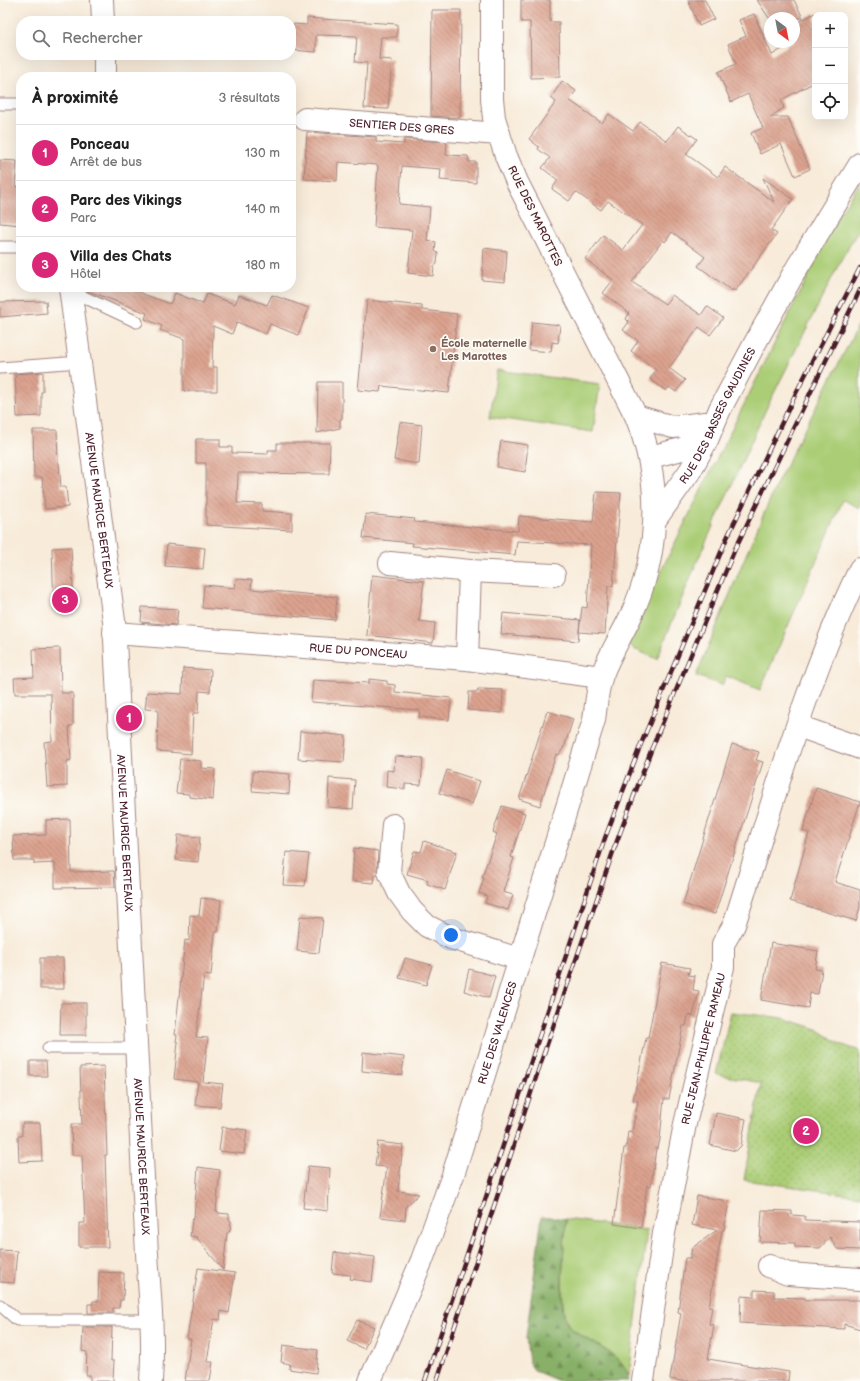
<!DOCTYPE html>
<html lang="fr">
<meta charset="utf-8">
<style>
body{margin:0;font-family:"Balsamiq Sans",sans-serif;background:#f6f6f6;color:#222}
.controls{position:absolute;right:12px;top:12px;display:grid;overflow:hidden;border-radius:8px;box-shadow:0 4px 16px #0002}
.controls button{width:36px;height:36px;display:grid;place-items:center;padding:0;border:0;border-bottom:1px solid #e0e0e0;background:#fff;color:#222;font:20px sans-serif}
.compass{position:absolute;left:764px;top:12px;width:36px;height:36px;border-radius:50%;background:#fff;box-shadow:0 4px 16px #0002;rotate:148deg}
.you{position:absolute;left:451px;top:935px;width:14px;height:14px;margin:-10px;border:3px solid #fff;border-radius:50%;background:#1a73e8;box-shadow:0 0 0 6px #1a73e833}
.badge{display:grid;place-items:center;width:26px;height:26px;border-radius:50%;background:#db2777;color:#fff;font-size:13px;font-weight:700}
.pin{position:absolute;translate:-50% -50%;border:2px solid #fff;box-shadow:0 1px 4px #0006}
.list{margin:0;padding:0;list-style:none}
h2{display:flex;justify-content:space-between;align-items:center;height:52px;margin:0;padding:0 16px;font-size:17px}
h2 small{font-size:13px;font-weight:400;color:#767676}
.list li{display:grid;grid-template-columns:26px 1fr auto;gap:12px;align-items:center;box-sizing:border-box;height:56px;padding:0 16px;border-top:1px solid #e0e0e0}
.list b{display:block;font-size:15px;white-space:nowrap}
.list p{margin:0;font-size:13px;white-space:nowrap;color:#767676}
.list em{font-size:13px;font-style:normal;color:#767676}
.icon{flex:none;width:22px;height:22px;fill:none;stroke:currentColor;stroke-width:2;stroke-linecap:round;stroke-linejoin:round}
.map{position:relative;flex:none;width:860px;height:1381px;overflow:hidden}
.search{position:absolute;background:#fff;box-shadow:0 4px 16px #0002;left:16px;top:16px;width:280px;height:44px;display:flex;align-items:center;gap:10px;box-sizing:border-box;padding:0 14px;border-radius:16px;color:#767676;font-size:15px}
.panel{position:absolute;background:#fff;box-shadow:0 4px 16px #0002;left:16px;top:72px;width:280px;height:220px;border-radius:16px}
.map>svg:first-child{display:block}
.grass{fill:#abcd76;stroke:#7a7650}
.forest{fill:url(#forest-firs);stroke:#696849}
.park{fill:url(#park-dots);stroke:#7a7650}
.building{fill:url(#building-back-hatch)}
.lines{fill:none;stroke-linecap:round;stroke-linejoin:round}
.service-casing{stroke:#a18582;stroke-width:13}
.minor-casing{stroke:#a18582;stroke-width:24}
.service{stroke:#fff;stroke-width:11}
.minor{stroke:#fff;stroke-width:22}
.rail-casing{stroke:#4a1f2b;stroke-width:4.5}
.rail{stroke:#fdfcf7;stroke-width:3;stroke-dasharray:9;stroke-linecap:butt}
.education-dot{fill:#8d6e63;stroke:#fdfcf7;stroke-width:1.5}
.labels{text-anchor:middle;dominant-baseline:central;stroke-width:3.5;stroke-linejoin:round;paint-order:stroke}
.street-label{font-size:11px;fill:#4a1f2b;stroke:#fdfcf7}
.education-label{font-size:11px;font-weight:bold;fill:#785e54;stroke:#fdfcf7;text-anchor:start}
</style>
<div class="map">
<svg width="860" height="1381" viewBox="0 0 860 1381">
<defs>
<pattern id="forest-firs" width="22" height="20" patternUnits="userSpaceOnUse"><rect width="22" height="20" fill="#88b067"/><path d="M5 1l3.5 6h-7zM16 11l3.5 6h-7z" fill="#718f55"/></pattern>
<pattern id="park-dots" width="8" height="8" patternUnits="userSpaceOnUse"><rect width="8" height="8" fill="#abcd76"/><path d="M2 2h.1M6 6h.1" fill="none" stroke="#95b066" stroke-width="1.8" stroke-linecap="round"/></pattern>
<pattern id="building-back-hatch" width="6" height="6" patternUnits="userSpaceOnUse"><rect width="6" height="6" fill="#dba38f"/><path d="M-1 5l2 2M0 0l6 6M5-1l2 2" fill="none" stroke="#b48475"/></pattern>
</defs>
<rect width="100%" height="100%" fill="#fdfcf7"/>
<filter id="ink" filterUnits="userSpaceOnUse"><feTurbulence type="fractalNoise" baseFrequency=".025" numOctaves="2"/><feDisplacementMap in="SourceGraphic" scale="8" xChannelSelector="R" yChannelSelector="G"/><feConvolveMatrix kernelMatrix="1 2 1 2 8 2 1 2 1" color-interpolation-filters="sRGB"/></filter>
<filter id="wash" filterUnits="userSpaceOnUse"><feTurbulence type="fractalNoise" baseFrequency=".012" numOctaves="4" result="noise"/><feDisplacementMap in="SourceGraphic" scale="16" xChannelSelector="R" yChannelSelector="G"/><feGaussianBlur stdDeviation="0.9" result="paint"/><feColorMatrix in="noise" values="0 0 0 0 0 0 0 0 0 0 0 0 0 0 0 0 0 1.4 0 .05"/><feComposite in="paint" operator="in"/></filter>
<g filter="url(#wash)">
<rect width="100%" height="100%" fill="#f8ebd9"/>
<g class="grass">
<polygon points="860,183 860,228 842,258 767,407 696,564 657,659 634,649 628,643 638,617 838,216"/>
<polygon points="860,322 860,508 843,500 760,690 726,676 722,685 696,676 743,562 778,481"/>
<polygon points="497,370 600,384 593,432 490,417"/>
<path d="M566 1219 647 1230 629 1376C612 1348 594 1346 571 1328 556 1316 565 1239 566 1219Z"/>
</g>
<path class="forest" d="M542 1216 566 1219C565 1243 558 1299 565 1320 571 1339 627 1349 629 1381H559L535 1371 529 1363 526 1337Z"/>
<polygon class="park" points="731,1012 783,1018 817,1029 840,1044 860,1051 860,1196 744,1180 761,1083 716,1074"/>
<g id="blocks">
<g class="building">
<polygon points="521,0 550,0 550,22 559,22 560,77 531,78 530,22 521,22"/>
<polygon points="688,0 705,0 714,19 699,26"/>
<polygon points="757,0 794,0 803,18 769,18"/>
<polygon points="432,10 461,10 460,118 431,116"/>
<polygon points="815,13 815,82 781,100 784,108 770,117 788,117 810,169 795,176 781,144 760,154 751,133 763,128 748,94 731,102 718,72 736,64 728,44 746,36 739,20 754,14 772,55 794,42 794,24"/>
<polygon points="307,18 397,24 397,37 381,37 379,59 392,60 388,109 364,108 367,63 355,62 357,36 316,35 316,52 291,50 291,27 293,24 307,25"/>
<polygon points="562,81 576,91 569,100 602,123 609,114 633,131 640,122 667,141 678,126 697,139 686,154 718,177 725,167 774,202 763,178 793,199 771,230 777,234 735,291 733,289 732,291 698,266 705,257 672,232 665,242 663,240 632,282 665,304 672,295 701,315 707,306 723,318 710,335 699,327 669,368 685,380 676,392 669,387 666,391 650,379 656,370 631,351 638,341 623,330 629,322 626,319 629,313 603,293 613,280 585,259 603,235 623,250 642,225 608,201 601,210 576,192 569,201 552,189 558,180 542,168 550,158 538,149 539,147 529,139 556,102 551,98"/>
<polygon points="307,132 376,137 376,142 404,144 404,139 447,142 446,155 468,156 469,162 476,162 476,183 440,180 441,169 402,166 399,204 430,207 427,241 436,242 435,251 438,253 437,264 434,266 433,276 408,273 412,230 374,227 378,165 338,162 337,181 304,179"/>
<polygon points="0,160 17,161 15,186 21,187 21,225 0,223"/>
<polygon points="484,248 507,251 505,282 482,280"/>
<polygon points="83,287 125,287 170,304 175,293 203,304 207,294 235,304 239,295 267,305 272,295 309,308 298,335 270,324 266,334 237,322 232,334 213,326 212,367 217,367 217,391 184,391 184,339 160,330 162,326 145,319 147,313 83,289"/>
<polygon points="367,300 422,306 422,310 457,314 449,393 381,386 380,392 358,390"/>
<polygon points="46,301 47,313 0,317 0,302"/>
<polygon points="532,322 560,325 558,343 552,342 551,352 529,350"/>
<polygon points="43,372 43,392 41,392 41,416 17,417 15,374"/>
<polygon points="318,382 342,382 342,419 340,419 340,428 317,433"/>
<polygon points="400,422 422,425 419,464 394,460"/>
<polygon points="33,430 57,430 58,463 59,463 61,487 66,487 68,507 45,509 42,477 34,477"/>
<polygon points="196,439 220,439 220,447 232,447 232,453 268,454 268,450 277,450 277,443 330,443 329,474 238,473 237,503 262,504 262,511 292,513 292,530 206,525 206,463 196,463"/>
<polygon points="501,441 528,445 525,472 497,467"/>
<polygon points="596,492 621,493 613,586 608,586 605,634 579,632 582,607 587,608 591,545 517,541 515,555 412,546 413,543 363,538 366,514 415,519 414,522 518,531 519,516 593,522"/>
<polygon points="167,544 205,548 203,569 165,566"/>
<polygon points="71,547 74,608 54,609 52,548"/>
<polygon points="372,575 424,581 419,621 435,623 433,643 367,635"/>
<polygon points="236,579 252,580 251,589 337,597 335,620 202,608 204,585 235,588"/>
<polygon points="142,607 178,609 176,625 141,622"/>
<polygon points="503,613 580,620 578,641 501,634"/>
<polygon points="60,648 61,693 73,693 73,726 69,726 71,760 67,761 67,786 47,787 44,742 52,741 51,694 15,694 14,678 34,677 33,649"/>
<polygon points="183,668 211,670 210,692 199,691 198,713 193,713 191,754 157,751 158,710 145,709 147,692 182,694"/>
<polygon points="369,679 387,681 387,684 395,685 395,692 451,698 449,720 419,717 420,710 311,702 313,680 369,683"/>
<polygon points="478,689 503,690 502,713 468,710 469,692 478,692"/>
<polygon points="547,711 573,719 565,745 559,755 556,754 540,806 519,799"/>
<polygon points="300,731 346,736 344,762 298,759"/>
<polygon points="732,744 759,752 756,760 763,762 715,914 683,904"/>
<polygon points="395,756 423,758 421,785 405,784 405,789 386,787 387,770 394,771"/>
<polygon points="180,759 201,761 201,768 215,769 213,800 189,797 189,794 176,793"/>
<polygon points="447,770 480,781 472,804 439,793"/>
<polygon points="253,771 290,774 289,794 252,791"/>
<polygon points="329,778 355,780 353,809 328,807"/>
<polygon points="816,788 860,802 835,882 860,890 860,907 856,921 790,901 809,833 803,831"/>
<polygon points="502,806 525,813 511,857 514,858 503,892 513,895 508,910 485,903 487,896 479,893 484,878 482,877 497,834 493,832"/>
<polygon points="70,819 71,872 114,871 115,887 55,888 55,863 34,864 34,860 14,860 13,836 46,835 46,820"/>
<polygon points="178,835 200,837 198,862 176,860"/>
<polygon points="424,841 457,852 445,890 427,884 428,880 407,874 414,851 421,852"/>
<polygon points="354,848 378,851 377,875 375,875 374,883 352,881"/>
<polygon points="286,852 309,854 305,886 283,885"/>
<polygon points="201,898 221,900 218,932 215,932 211,976 204,975 196,1037 208,1038 203,1082 223,1084 220,1107 195,1105 198,1082 174,1079 178,1042 176,1042 177,1035 175,1035 185,940 189,941 190,915 199,916"/>
<polygon points="300,916 323,918 319,953 297,951"/>
<polygon points="771,943 818,951 815,969 822,970 818,994 810,993 808,1008 761,1000"/>
<polygon points="40,958 63,958 64,989 40,989"/>
<polygon points="405,958 432,965 426,985 399,978"/>
<polygon points="662,963 690,968 688,975 695,976 693,990 699,991 693,1016 688,1015 686,1026 683,1026 669,1099 664,1099 660,1139 658,1148 656,1148 651,1186 647,1185 641,1228 614,1224 624,1148 626,1148 628,1131 632,1132 638,1101 633,1100 637,1082 646,1038 648,1038"/>
<polygon points="469,969 495,976 489,998 464,991"/>
<polygon points="61,1003 86,1003 86,1035 60,1035"/>
<polygon points="363,1052 404,1057 402,1075 362,1071"/>
<polygon points="30,1061 46,1061 47,1076 30,1076"/>
<polygon points="104,1066 107,1155 105,1155 108,1247 79,1247 79,1223 85,1223 82,1155 72,1155 71,1124 82,1124 80,1067"/>
<polygon points="716,1113 746,1119 741,1146 736,1151 710,1145"/>
<polygon points="22,1123 40,1123 42,1161 19,1162 18,1136 22,1136"/>
<polygon points="222,1127 247,1130 244,1154 219,1151"/>
<polygon points="378,1142 403,1145 398,1191 419,1194 406,1206 405,1220 380,1217 387,1167 375,1166"/>
<polygon points="308,1166 330,1168 328,1211 303,1208"/>
<polygon points="198,1167 220,1170 216,1211 218,1211 218,1213 229,1214 229,1219 231,1221 230,1231 227,1233 223,1270 196,1237 190,1236 192,1220 194,1218"/>
<polygon points="697,1196 729,1201 724,1230 722,1230 709,1307 712,1307 709,1324 714,1325 708,1359 789,1372 788,1381 680,1381 670,1379 681,1313 678,1312 685,1258 690,1258 692,1248 717,1230 692,1225"/>
<polygon points="762,1210 792,1211 792,1215 805,1216 805,1220 860,1222 860,1250 837,1249 830,1237 820,1248 795,1247 795,1243 760,1242"/>
<polygon points="0,1250 17,1251 14,1283 0,1282"/>
<polygon points="334,1252 375,1257 372,1282 350,1279 351,1275 332,1273"/>
<polygon points="198,1268 235,1273 229,1313 221,1311 220,1320 214,1319 207,1362 213,1362 210,1381 185,1381 191,1339 187,1339"/>
<polygon points="99,1272 124,1273 123,1300 120,1300 119,1308 113,1308 113,1313 88,1313 88,1304 93,1304 93,1301 98,1301"/>
<polygon points="754,1290 774,1291 774,1297 805,1298 806,1300 860,1300 860,1329 844,1324 844,1329 740,1323 741,1296 754,1297"/>
<polygon points="357,1320 374,1327 364,1349 347,1341"/>
<polygon points="83,1327 112,1327 111,1361 114,1361 113,1381 90,1381 90,1375 86,1375 87,1352 82,1351"/>
<polygon points="283,1345 318,1350 316,1373 289,1369 290,1364 281,1362"/>
</g>
</g>
</g>
<g filter="url(#ink)">
<use href="#blocks" fill-opacity="0" stroke="#a18582" stroke-width="1"/>
<g class="lines">
<defs>
<g id="service">
<polyline points="0,104 21,104"/>
<polyline points="0,247 21,247"/>
<polyline points="71,291 137,322"/>
<polyline points="0,368 80,362"/>
<polyline points="48,1048 137,1048"/>
<polyline points="0,1305 17,1320 152,1320"/>
</g>
<g id="minor">
<polyline points="102,0 103,21"/>
<polyline points="105,55 105,77"/>
<path id="s1" d="M305 119 499 134"/>
<path id="s2" d="M70 287 114 621 147 1254C150 1296 154 1338 151 1381"/>
<polyline points="636,416 673,427 705,423"/>
<polyline points="650,457 686,448 704,425"/>
<path id="s3" d="M655 520 690 471 707 440 720 409 754 345 795 271 860 164"/>
<polyline points="390,563 470,571 467,659"/>
<polyline points="470,571 554,575"/>
<path id="s4" d="M114 633 467 659 601 677"/>
<polyline points="798,726 860,748"/>
<polyline points="393,825 389,872 399,893 412,911 427,926 451,938 519,959"/>
<polyline points="769,1266 788,1274 860,1279"/>
<path id="s5" d="M370 1381 422 1260 453 1175 594 720C596 706 597 689 602 675 611 650 627 628 636 604 661 543 660 476 636 416L517 182 506 156 494 118 492 99V0"/>
<path id="s6" d="M643 1381 664 1233 685 1124 723 967V944L734 925C772 806 805 682 860 569"/>
</g>
</defs>
<use href="#service" class="service-casing"/>
<use href="#minor" class="minor-casing"/>
<use href="#service" class="service"/>
<use href="#minor" class="minor"/>
<defs>
<g id="rail">
<polyline points="425,1381 605,838 641,744 726,540 796,393 860,268"/>
<polyline points="437,1381 541,1062 614,849 652,748 735,549 860,290"/>
</g>
</defs>
<use href="#rail" class="rail-casing"/>
<use href="#rail" class="rail"/>
</g>
</g>
<circle class="education-dot" cx="433" cy="349" r="4"/>
<g class="labels">
<g class="street-label">
<text stroke="none"><textPath href="#s1" startOffset="97">SENTIER DES GRES</textPath></text>
<text transform="translate(535 216) rotate(64)">RUE DES MAROTTES</text>
<text stroke="none"><textPath href="#s3" startOffset="122">RUE DES BASSES GAUDINES</textPath></text>
<text stroke="none"><textPath href="#s2" startOffset="225">AVENUE MAURICE BERTEAUX</textPath></text>
<text stroke="none"><textPath href="#s4" startOffset="245">RUE DU PONCEAU</textPath></text>
<text stroke="none"><textPath href="#s2" startOffset="549">AVENUE MAURICE BERTEAUX</textPath></text>
<text stroke="none"><textPath href="#s5" startOffset="371">RUE DES VALENCES</textPath></text>
<text stroke="none"><textPath href="#s6" startOffset="338">RUE JEAN-PHILIPPE RAMEAU</textPath></text>
<text stroke="none"><textPath href="#s2" startOffset="873">AVENUE MAURICE BERTEAUX</textPath></text>
</g>
<g class="education-label">
<text x="441" y="343">École maternelle<tspan x="441" dy="13">Les Marottes</tspan></text>
</g>
</g>
</svg>
<div class="controls">
<button>+</button>
<button>−</button>
<button><svg class="icon" aria-label="locate" viewBox="0 0 24 24"><circle cx="12" cy="12" r="6"/><path d="M12 2v4M12 18v4M2 12h4M18 12h4"/></svg></button>
</div>
<svg class="compass" viewBox="-18 -18 36 36"><path d="M0-13l5 13h-10z" fill="#e53935"/><path d="M0 13l5-13h-10z" fill="#767676"/></svg>
<div class="you"></div>
<div class="pin badge" style="left:129px;top:718px">1</div>
<div class="pin badge" style="left:806px;top:1131px">2</div>
<div class="pin badge" style="left:65px;top:600px">3</div>
<div class="search"><svg class="icon" aria-label="search" viewBox="0 0 24 24"><circle cx="10" cy="10" r="6"/><path d="M15 15l6 6"/></svg>Rechercher</div>
<section class="panel">
<h2>À proximité<small>3 résultats</small></h2>
<ul class="list">
<li><span class="badge">1</span><div><b>Ponceau</b><p>Arrêt de bus</p></div><em>130 m</em></li>
<li><span class="badge">2</span><div><b>Parc des Vikings</b><p>Parc</p></div><em>140 m</em></li>
<li><span class="badge">3</span><div><b>Villa des Chats</b><p>Hôtel</p></div><em>180 m</em></li>
</ul>
</section>
</div>
